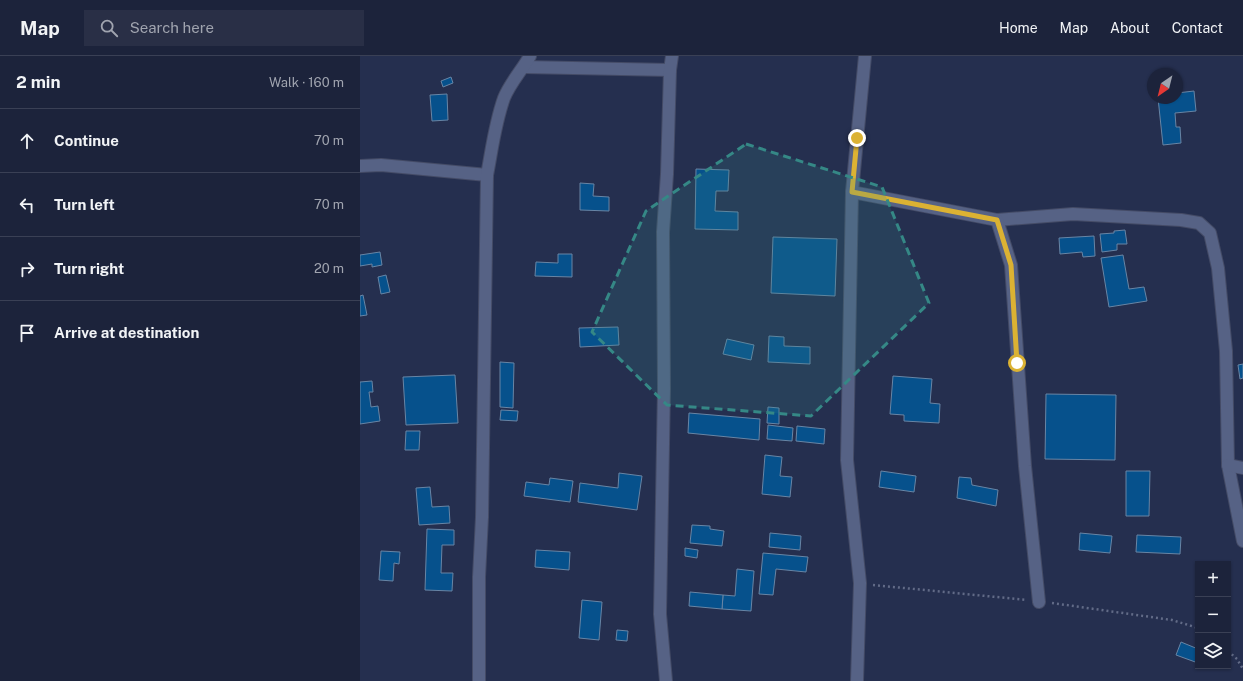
<!DOCTYPE html>
<meta charset="utf-8">
<style>
body{margin:0;font-family:"Public Sans",sans-serif;background:#292f46;color:#f1f3f6}
.controls{position:absolute;right:12px;bottom:12px;display:grid;overflow:hidden;border-radius:0px;box-shadow:0 1px 3px #0004}
.controls button{width:36px;height:36px;display:grid;place-items:center;padding:0;border:0;border-bottom:1px solid #3a4055;background:#1c233b;color:#f1f3f6;font:20px sans-serif}
.compass{position:absolute;left:787px;top:12px;width:36px;height:36px;border-radius:50%;background:#1c233b;box-shadow:0 1px 3px #0004;rotate:215deg}
.stop{position:absolute;width:12px;height:12px;margin:-9px;border:3px solid #dbb233;border-radius:50%;background:#fff}
.stop.end{background:#dbb233;border-color:#fff;box-shadow:0 1px 4px #0008}
.list{margin:0;padding:0;list-style:none}
h2{display:flex;justify-content:space-between;align-items:center;height:52px;margin:0;padding:0 16px;font-size:17px}
h2 small{font-size:13px;font-weight:400;color:#a0a4af}
.list li{display:grid;grid-template-columns:26px 1fr auto;gap:12px;align-items:center;box-sizing:border-box;height:64px;padding:0 16px;border-top:1px solid #3a4055}
.list b{display:block;font-size:15px;white-space:nowrap}
.list em{font-size:13px;font-style:normal;color:#a0a4af}
.icon{flex:none;width:22px;height:22px;fill:none;stroke:currentColor;stroke-width:2;stroke-linecap:round;stroke-linejoin:round}
.map{position:relative;flex:none;width:883px;height:625px;overflow:hidden}
header{display:flex;align-items:center;gap:24px;box-sizing:border-box;height:56px;padding:0 20px;background:#1c233b;border-bottom:1px solid #3a4055}
header strong{font-size:19px}
nav{display:flex;gap:22px;margin-inline-start:auto;font-size:14px}
.search{width:280px;height:36px;background:#292f46;display:flex;align-items:center;gap:10px;box-sizing:border-box;padding:0 14px;border-radius:0px;color:#a0a4af;font-size:15px}
main{display:flex}
aside{flex:1;background:#1c233b}
.map>svg:first-child{display:block}
.building{fill:#06518c;stroke:#6885a5}
.lines{fill:none;stroke-linecap:round;stroke-linejoin:round}
.street-casing{stroke:#444b66;stroke-width:14}
.path{stroke:#626b87;stroke-width:2.5;stroke-dasharray:2 3;stroke-linecap:butt}
.street{stroke:#566285;stroke-width:12}
.route{stroke:#dbb233;stroke-width:5}
.marked{fill:#358886;fill-opacity:0.2;stroke:#358886;stroke-width:3;stroke-dasharray:8 5;stroke-linejoin:round}
</style>
<header>
<strong>Map</strong>
<div class="search"><svg class="icon" aria-label="search" viewBox="0 0 24 24"><circle cx="10" cy="10" r="6"/><path d="M15 15l6 6"/></svg>Search here</div>
<nav><a>Home</a><a>Map</a><a>About</a><a>Contact</a></nav>
</header>
<main>
<aside>
<h2>2 min<small>Walk · 160 m</small></h2>
<ul class="list">
<li><svg class="icon" aria-label="ahead" viewBox="0 0 24 24"><path d="M12 20V5M6 11l6-6 6 6"/></svg><div><b>Continue</b></div><em>70 m</em></li>
<li><svg class="icon" aria-label="left" viewBox="0 0 24 24"><path d="M17 20v-9H6M10 6l-5 5 5 5"/></svg><div><b>Turn left</b></div><em>70 m</em></li>
<li><svg class="icon" aria-label="right" viewBox="0 0 24 24"><path d="M7 20v-9h11M14 6l5 5-5 5"/></svg><div><b>Turn right</b></div><em>20 m</em></li>
<li><svg class="icon" aria-label="arrive" viewBox="0 0 24 24"><path d="M6 21V4h12l-3 4 3 4H6"/></svg><div><b>Arrive at destination</b></div></li>
</ul>
</aside>
<div class="map">
<svg width="883" height="625" viewBox="0 0 883 625">
<rect width="100%" height="100%" fill="#252f4f"/>
<g class="building">
<polygon points="91,21 93,27 83,31 81,25"/>
<polygon points="834,35 836,55 815,57 816,71 820,71 821,87 803,89 798,42 817,42 817,37"/>
<polygon points="87,38 88,64 72,65 70,39"/>
<polygon points="336,113 369,114 368,135 356,135 355,155 378,156 378,174 335,173"/>
<polygon points="220,127 234,128 233,140 249,141 249,155 220,154"/>
<polygon points="765,174 767,188 757,188 757,194 742,196 740,178 754,177 754,175"/>
<polygon points="734,180 735,200 723,201 722,196 700,198 699,182"/>
<polygon points="413,181 477,183 475,240 411,237"/>
<polygon points="20,196 22,209 12,211 12,208 0,210 0,199"/>
<polygon points="198,198 212,198 212,221 175,220 176,206 198,207"/>
<polygon points="763,199 769,233 784,231 787,245 749,251 741,202"/>
<polygon points="26,219 30,236 21,238 18,221"/>
<polygon points="3,239 7,259 0,260 0,240"/>
<polygon points="258,271 259,289 220,291 219,272"/>
<polygon points="409,280 424,281 424,290 450,291 450,308 408,306"/>
<polygon points="367,283 394,289 391,304 363,298"/>
<polygon points="140,306 154,307 153,352 140,351"/>
<polygon points="883,308 883,322 880,323 878,309"/>
<polygon points="95,319 98,367 46,369 43,321"/>
<polygon points="533,320 572,323 570,347 580,348 579,367 544,365 544,359 530,358"/>
<polygon points="12,325 13,336 9,336 11,351 18,350 20,365 0,368 0,326"/>
<polygon points="686,338 756,339 755,404 685,403"/>
<polygon points="408,351 419,352 419,368 407,367"/>
<polygon points="141,354 158,355 157,365 140,364"/>
<polygon points="329,357 400,363 399,384 328,377"/>
<polygon points="408,369 433,372 432,385 407,383"/>
<polygon points="437,370 465,373 464,388 436,385"/>
<polygon points="46,375 60,375 59,394 45,394"/>
<polygon points="405,399 422,401 420,420 432,421 430,441 402,438"/>
<polygon points="521,415 556,420 554,436 519,431"/>
<polygon points="766,415 790,415 789,460 766,460"/>
<polygon points="259,417 282,420 277,454 218,446 220,427 258,432"/>
<polygon points="599,421 611,422 612,429 638,434 636,450 597,442"/>
<polygon points="190,422 213,425 210,446 164,440 166,426 189,429"/>
<polygon points="70,431 72,451 89,450 90,467 59,469 56,432"/>
<polygon points="332,469 350,470 350,473 364,475 362,490 330,487"/>
<polygon points="67,473 94,474 94,489 82,489 81,517 93,517 92,535 65,534"/>
<polygon points="410,477 441,480 440,494 409,491"/>
<polygon points="720,477 752,480 750,497 719,494"/>
<polygon points="777,479 821,481 820,498 776,496"/>
<polygon points="325,492 338,494 337,502 325,500"/>
<polygon points="176,494 210,496 209,514 175,511"/>
<polygon points="21,495 40,496 39,508 34,507 33,525 19,524"/>
<polygon points="403,497 448,501 446,516 416,513 413,539 399,538"/>
<polygon points="377,513 394,515 391,555 362,553 363,539 375,540"/>
<polygon points="330,536 363,539 362,553 329,550"/>
<polygon points="222,544 242,546 239,584 219,582"/>
<polygon points="257,574 268,575 267,585 256,584"/>
<polygon points="821,586 838,593 838,607 816,599"/>
</g>
<g class="lines">
<defs>
<g id="street">
<polyline points="164,11 310,14"/>
<polyline points="0,110 21,109 127,119"/>
<polyline points="492,136 637,164 713,158 821,164 839,167 850,177 858,212 866,295 868,409 883,485"/>
<polyline points="637,164 651,209 665,410 679,546"/>
<polyline points="868,409 883,412"/>
<path d="M119 625V521L122 461 127 119C132 93 135 67 144 42 150 27 162 14 170 0"/>
<polyline points="306,625 300,558 304,332 303,176 307,118 310,14 312,0"/>
<polyline points="497,625 500,527 487,404 492,136 505,0"/>
</g>
</defs>
<use href="#street" class="street-casing"/>
<g class="path">
<polyline points="513,529 667,544"/>
<polyline points="692,547 812,564 838,572"/>
<polyline points="868,595 877,603 883,613"/>
</g>
<use href="#street" class="street"/>
</g>
<g class="lines">
<polyline class="route" points="497,82 492,136 637,164 651,209 657,307"/>
</g>
<path class="marked" d="M386 88 522 131 569 247 451 360 307 349 232 276 286 155Z"/>
</svg>
<div class="controls">
<button>+</button>
<button>−</button>
<button><svg class="icon" aria-label="layers" viewBox="0 0 24 24"><path d="M12 4l9 5-9 5-9-5zM3 14l9 5 9-5"/></svg></button>
</div>
<svg class="compass" viewBox="-18 -18 36 36"><path d="M0-13l5 13h-10z" fill="#e53935"/><path d="M0 13l5-13h-10z" fill="#a0a4af"/></svg>
<div class="stop" style="left:657px;top:307px"></div>
<div class="stop end" style="left:497px;top:82px"></div>
</div>
</main>
